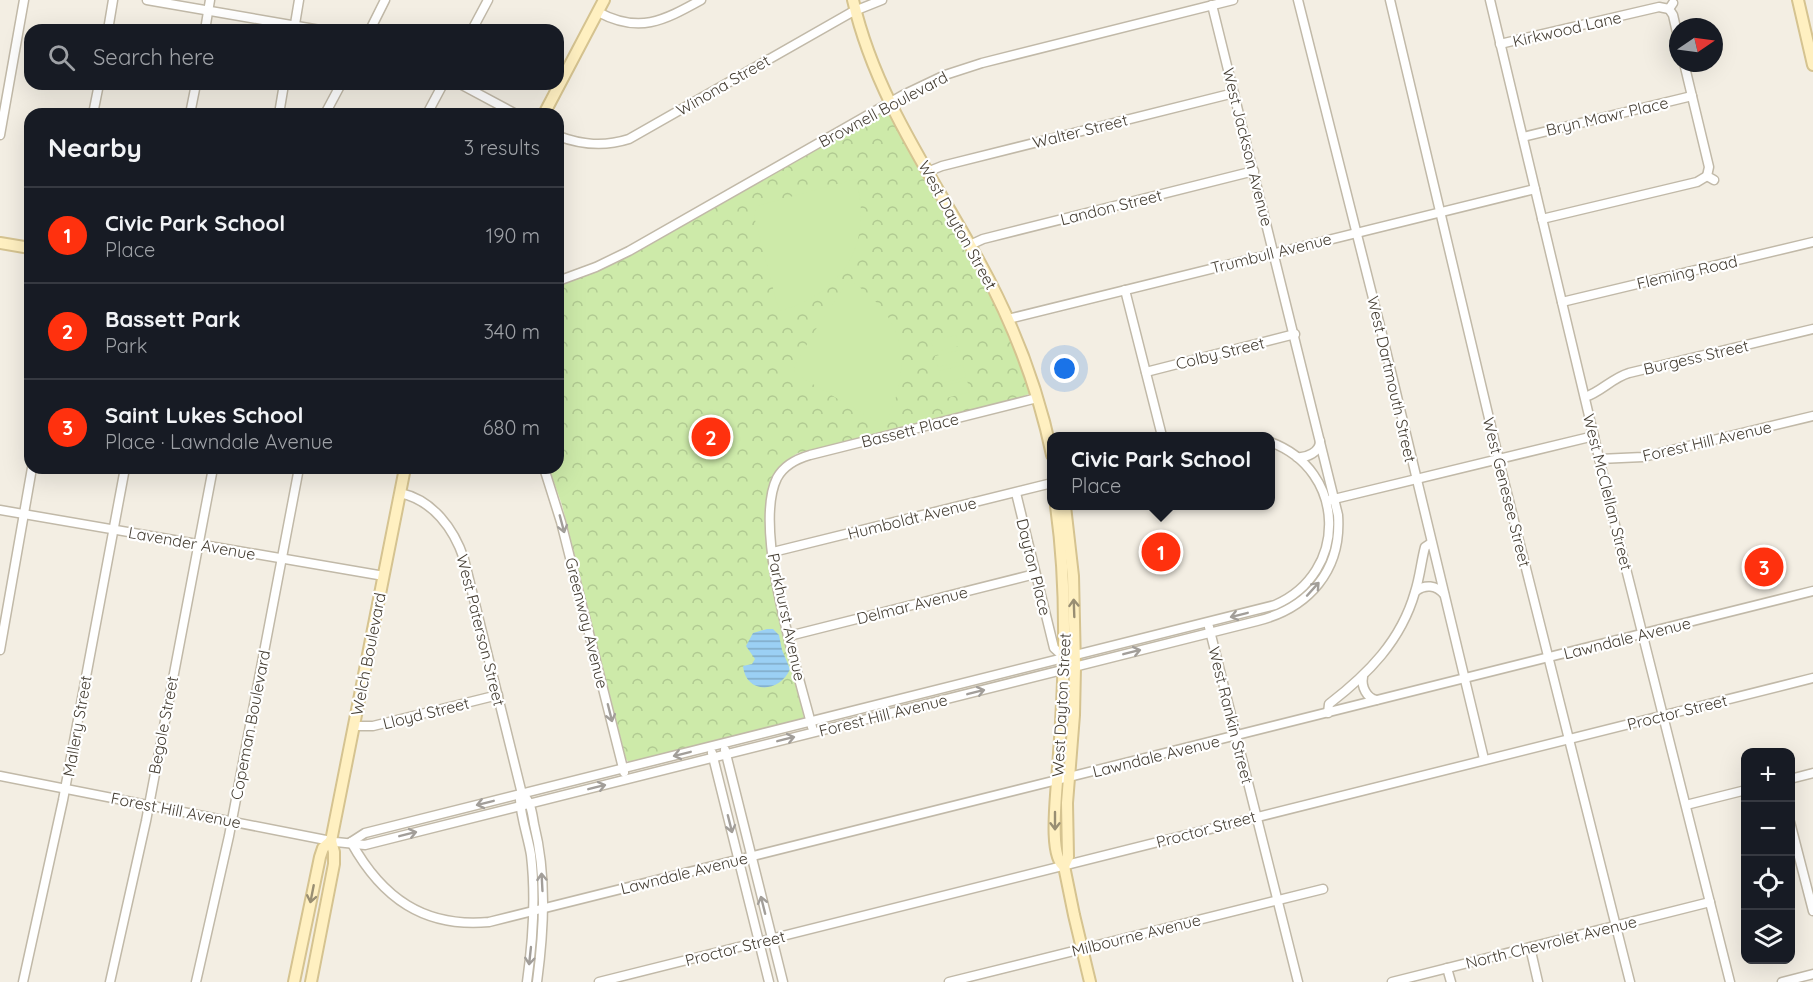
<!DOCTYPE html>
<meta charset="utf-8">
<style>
body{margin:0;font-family:Quicksand,sans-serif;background:#20242c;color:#f1f3f6}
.controls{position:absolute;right:18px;bottom:18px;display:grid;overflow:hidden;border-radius:12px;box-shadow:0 6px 24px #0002}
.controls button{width:54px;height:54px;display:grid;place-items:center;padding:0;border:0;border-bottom:2px solid #363941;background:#171b24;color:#f1f3f6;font:30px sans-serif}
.compass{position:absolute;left:1669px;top:18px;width:54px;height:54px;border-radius:50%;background:#171b24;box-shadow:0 6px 24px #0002;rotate:77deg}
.you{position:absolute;left:1065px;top:369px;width:21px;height:21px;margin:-15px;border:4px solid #fff;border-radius:50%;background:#1a73e8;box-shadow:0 0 0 9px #1a73e833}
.badge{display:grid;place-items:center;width:39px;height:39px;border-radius:50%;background:#ff310e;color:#fff;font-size:20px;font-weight:700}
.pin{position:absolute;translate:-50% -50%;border:3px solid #fff;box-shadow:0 2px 6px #0006}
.popup{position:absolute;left:1047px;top:432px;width:228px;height:78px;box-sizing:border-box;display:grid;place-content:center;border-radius:12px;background:#171b24;filter:drop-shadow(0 2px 4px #0005);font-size:20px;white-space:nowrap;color:#9ea1a6}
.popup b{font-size:22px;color:#f1f3f6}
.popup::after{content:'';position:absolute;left:50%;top:100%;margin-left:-12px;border:12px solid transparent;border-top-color:#171b24}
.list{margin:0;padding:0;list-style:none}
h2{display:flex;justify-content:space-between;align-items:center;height:78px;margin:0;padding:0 24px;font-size:26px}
h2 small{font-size:20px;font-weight:400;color:#9ea1a6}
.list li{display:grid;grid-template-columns:39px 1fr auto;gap:18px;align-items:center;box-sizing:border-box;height:96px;padding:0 24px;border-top:2px solid #363941}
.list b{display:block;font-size:22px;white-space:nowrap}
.list p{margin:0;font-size:20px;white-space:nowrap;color:#9ea1a6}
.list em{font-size:20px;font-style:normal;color:#9ea1a6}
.icon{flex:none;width:33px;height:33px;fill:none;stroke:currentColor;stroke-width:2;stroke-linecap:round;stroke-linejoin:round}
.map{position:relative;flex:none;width:1813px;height:982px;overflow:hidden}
.search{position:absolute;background:#171b24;box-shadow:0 6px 24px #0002;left:24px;top:24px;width:540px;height:66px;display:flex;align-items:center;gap:15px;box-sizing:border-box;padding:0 21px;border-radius:18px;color:#9ea1a6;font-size:22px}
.panel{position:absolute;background:#171b24;box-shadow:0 6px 24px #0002;left:24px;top:108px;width:540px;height:366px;border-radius:18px}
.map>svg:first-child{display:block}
.park{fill:url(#park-crowns)}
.pitch{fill:#cdeaa9}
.water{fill:url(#water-rules)}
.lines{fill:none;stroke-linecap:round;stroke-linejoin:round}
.street-casing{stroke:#c1b9a8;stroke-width:11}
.secondary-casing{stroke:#d5c390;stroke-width:14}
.street{stroke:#fff;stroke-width:8}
.secondary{stroke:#fff0c1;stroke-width:10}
.oneway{stroke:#a29e99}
.oneway2{stroke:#998e73}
.labels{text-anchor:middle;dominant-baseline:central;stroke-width:4.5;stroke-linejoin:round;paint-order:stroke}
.street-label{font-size:16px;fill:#453e33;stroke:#fff}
</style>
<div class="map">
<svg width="1813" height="982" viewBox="0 0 1813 982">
<defs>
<pattern id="park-crowns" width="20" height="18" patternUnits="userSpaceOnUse" patternTransform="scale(1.5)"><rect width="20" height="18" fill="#cdeaa9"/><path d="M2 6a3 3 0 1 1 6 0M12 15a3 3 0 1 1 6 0" fill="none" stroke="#b1ca92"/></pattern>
<pattern id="water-rules" width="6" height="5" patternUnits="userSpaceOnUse" patternTransform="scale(1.5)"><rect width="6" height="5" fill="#9bd0f4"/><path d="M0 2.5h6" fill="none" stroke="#80aac6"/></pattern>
</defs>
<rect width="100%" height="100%" fill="#f3eee3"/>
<polygon class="park" points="884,112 892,118 969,252 1006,325 1030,391 1029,394 1013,400 798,453 787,460 777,471 771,481 768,500 770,567 773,587 804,717 803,719 630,764 626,759 562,505 549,468 558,468 558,285 629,255 653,242 879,113"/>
<g class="pitch">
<path d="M856 179C874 245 842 294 779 311L754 216 756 206Z"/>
<path d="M849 280C907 317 914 367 884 426L799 376 795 373 794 367 814 332Z"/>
<polygon points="956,335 959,346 934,352 931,341"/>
<polygon points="960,350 963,361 938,367 935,356"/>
<polygon points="963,365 966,377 942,383 939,371"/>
<polygon points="967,380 970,392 946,398 943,386"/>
</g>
<path class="water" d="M767 629H773L779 635 782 650 790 669C780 693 746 695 743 666L752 664 755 659 746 646 753 633Z"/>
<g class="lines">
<defs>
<g id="street">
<polyline points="147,0 320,30"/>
<polyline points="1298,0 1382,334 1484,759"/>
<polyline points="1390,0 1502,473 1630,982"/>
<polyline points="1490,0 1615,525 1730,982"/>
<polyline points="1673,3 1669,9 1673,15 1678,37"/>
<path d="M598 12C639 34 663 21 701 0"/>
<polyline points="108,30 113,0"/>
<polyline points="205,30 210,0"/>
<polyline points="294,30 299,0"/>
<polyline points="370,30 385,0"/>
<polyline points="472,30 488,0"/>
<polyline points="1500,44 1659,7 1669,9"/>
<polyline points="1684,63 1709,167 1707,176 1714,180"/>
<polyline points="460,84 516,114"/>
<polyline points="93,114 99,84"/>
<polyline points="190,114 196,84"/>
<polyline points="279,114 284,84"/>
<polyline points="325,114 341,84"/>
<polyline points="427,114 443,84"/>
<polyline points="0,135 24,0"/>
<path d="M558 136C582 145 604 147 629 139L852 12 882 0"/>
<polyline points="1523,137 1692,96"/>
<polyline points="927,172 942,166 1234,93"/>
<polyline points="1542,219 1697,182 1707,176"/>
<polyline points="970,245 983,239 1254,171"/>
<polyline points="558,281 596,267 629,251 903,95 945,75 982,63 1233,0"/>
<polyline points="1125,290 1162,436"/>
<polyline points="1562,302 1813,242"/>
<polyline points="1008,319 1535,189"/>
<polyline points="1146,372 1295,334"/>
<path d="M1585 397C1601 392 1612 378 1629 373L1813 329"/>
<path d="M1297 457C1307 458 1320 452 1320 441"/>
<polyline points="1599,459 1643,457 1813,416"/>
<polyline points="544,468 561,522 624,772"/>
<path d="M400 493C433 500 454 529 464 559L522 794C531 801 532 813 534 824 547 876 544 929 537 982"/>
<polyline points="1016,493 1054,648 1066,659"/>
<polyline points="1330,500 1594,436"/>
<polyline points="0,510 384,576"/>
<polyline points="773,552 1052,483"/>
<path d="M1416 591C1425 584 1436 585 1444 594"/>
<polyline points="1209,627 1298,982"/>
<polyline points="789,636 1035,574"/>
<polyline points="0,650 32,468"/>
<path d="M1363 677C1361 687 1367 698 1376 700"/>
<path d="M1328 713 1329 704C1368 674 1401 641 1415 592 1420 577 1421 562 1425 547L1431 543"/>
<polyline points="354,726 373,726 498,695"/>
<path d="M812 727C798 672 752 528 777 478 784 465 796 459 810 455L1037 398"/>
<polyline points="725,750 783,982"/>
<polyline points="712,753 769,982"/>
<path d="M0 776 336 842 365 845 1257 621C1309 608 1342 570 1338 515L1212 5"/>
<polyline points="1790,779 1813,773"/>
<path d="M520 800C521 818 528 837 531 855 536 898 533 940 527 982"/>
<polyline points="1686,805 1746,790"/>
<polyline points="1790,822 1813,911"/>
<path d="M351 842C382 898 424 928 489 922L1813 591"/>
<path d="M351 842 365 833 1275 605C1349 573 1347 470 1270 442"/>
<polyline points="1530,947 1538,982"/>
<polyline points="1447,968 1451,982"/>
<polyline points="23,982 63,800 125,468"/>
<polyline points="110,982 146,821 213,468"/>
<polyline points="196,982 229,836 299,468"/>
<polyline points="599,982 1813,678"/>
<polyline points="949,982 1323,889"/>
<polyline points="1392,982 1710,902"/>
<polyline points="1782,982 1813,974"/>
</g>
<g id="secondary">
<path d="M853 0C875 97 933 177 980 263 1013 323 1038 388 1052 455"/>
<polyline points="1798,0 1813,65"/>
<polyline points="544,114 604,0"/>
<polyline points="0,243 30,248"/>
<path d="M1056 506C1069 598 1064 689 1057 781 1056 799 1049 857 1064 866"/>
<polyline points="1065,506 1073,576 1075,667 1074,715 1067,803 1068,857 1064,866 1074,915 1090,982"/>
<polyline points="294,982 320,857 323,848 331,841"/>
<polyline points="311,982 334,864 334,852 331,841 405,468"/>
</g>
</defs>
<use href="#street" class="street-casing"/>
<use href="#secondary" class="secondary-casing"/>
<use href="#street" class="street"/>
<use href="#secondary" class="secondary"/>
</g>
<defs><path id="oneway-shaft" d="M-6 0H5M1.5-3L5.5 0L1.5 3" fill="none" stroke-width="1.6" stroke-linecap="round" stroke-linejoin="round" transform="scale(1.5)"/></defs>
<g class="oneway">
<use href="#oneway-shaft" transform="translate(562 524) rotate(75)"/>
<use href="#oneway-shaft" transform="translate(1313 589) rotate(-48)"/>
<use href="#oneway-shaft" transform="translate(1239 615) rotate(166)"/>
<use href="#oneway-shaft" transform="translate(1132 652) rotate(-14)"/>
<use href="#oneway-shaft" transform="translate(976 692) rotate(-14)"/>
<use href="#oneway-shaft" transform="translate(610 713) rotate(76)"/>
<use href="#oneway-shaft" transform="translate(786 739) rotate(-14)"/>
<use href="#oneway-shaft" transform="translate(682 754) rotate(166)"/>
<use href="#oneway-shaft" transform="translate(597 787) rotate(-14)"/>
<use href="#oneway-shaft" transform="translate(485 803) rotate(166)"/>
<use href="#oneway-shaft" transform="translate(730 824) rotate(76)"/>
<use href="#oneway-shaft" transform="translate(408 834) rotate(-14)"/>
<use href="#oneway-shaft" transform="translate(542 882) rotate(-93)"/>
<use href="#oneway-shaft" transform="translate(763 905) rotate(-104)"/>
<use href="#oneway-shaft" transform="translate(530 956) rotate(96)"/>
</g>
<g class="oneway2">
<use href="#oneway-shaft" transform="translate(1074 608) rotate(-92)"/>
<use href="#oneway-shaft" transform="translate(1055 821) rotate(90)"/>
<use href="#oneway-shaft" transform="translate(312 894) rotate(101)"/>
</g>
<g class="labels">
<g class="street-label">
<text transform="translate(1567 29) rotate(-13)">Kirkwood Lane</text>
<text transform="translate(723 85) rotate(-30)">Winona Street</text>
<text transform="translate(883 109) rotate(-28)">Brownell Boulevard</text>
<text transform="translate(1607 116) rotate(-13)">Bryn Mawr Place</text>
<text transform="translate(1080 131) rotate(-14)">Walter Street</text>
<text transform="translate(1248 147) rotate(76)">West Jackson Avenue</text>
<text transform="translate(1111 207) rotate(-14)">Landon Street</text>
<text transform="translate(958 225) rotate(61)">West Dayton Street</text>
<text transform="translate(1271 253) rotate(-14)">Trumbull Avenue</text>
<text transform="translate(1687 272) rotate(-13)">Fleming Road</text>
<text transform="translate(1220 353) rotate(-14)">Colby Street</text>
<text transform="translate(1696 357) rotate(-13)">Burgess Street</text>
<text transform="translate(1392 379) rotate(77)">West Dartmouth Street</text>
<text transform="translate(910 430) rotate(-14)">Bassett Place</text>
<text transform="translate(1707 441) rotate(-13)">Forest Hill Avenue</text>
<text transform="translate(1507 492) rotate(76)">West Genesee Street</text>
<text transform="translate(1608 492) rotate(76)">West McClellan Street</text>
<text transform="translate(912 518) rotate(-14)">Humboldt Avenue</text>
<text transform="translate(192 543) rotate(10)">Lavender Avenue</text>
<text transform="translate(1034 567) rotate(76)">Dayton Place</text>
<text transform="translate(912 605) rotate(-14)">Delmar Avenue</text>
<text transform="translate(787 617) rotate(78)">Parkhurst Avenue</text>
<text transform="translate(587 623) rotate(76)">Greenway Avenue</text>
<text transform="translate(481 630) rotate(76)">West Paterson Street</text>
<text transform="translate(1627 638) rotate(-14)">Lawndale Avenue</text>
<text transform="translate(368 654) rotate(-79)">Welch Boulevard</text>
<text transform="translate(1061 705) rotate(-87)">West Dayton Street</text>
<text transform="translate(1677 712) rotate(-14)">Proctor Street</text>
<text transform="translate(426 713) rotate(-14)">Lloyd Street</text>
<text transform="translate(883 715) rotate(-14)">Forest Hill Avenue</text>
<text transform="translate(1231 715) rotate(76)">West Rankin Street</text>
<text transform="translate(163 725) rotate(-79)">Begole Street</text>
<text transform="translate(250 725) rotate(-79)">Copeman Boulevard</text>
<text transform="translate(77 726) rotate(-80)">Mallery Street</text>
<text transform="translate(1156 756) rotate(-14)">Lawndale Avenue</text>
<text transform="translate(176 810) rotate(11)">Forest Hill Avenue</text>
<text transform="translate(1206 829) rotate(-15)">Proctor Street</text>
<text transform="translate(684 873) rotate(-14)">Lawndale Avenue</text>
<text transform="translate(1136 935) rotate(-14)">Milbourne Avenue</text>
<text transform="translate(1551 942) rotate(-14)">North Chevrolet Avenue</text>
<text transform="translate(735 948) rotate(-14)">Proctor Street</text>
</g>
</g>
</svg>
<div class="controls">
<button>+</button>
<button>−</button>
<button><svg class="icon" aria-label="locate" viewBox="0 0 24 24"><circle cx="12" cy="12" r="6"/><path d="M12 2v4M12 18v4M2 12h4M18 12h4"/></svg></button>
<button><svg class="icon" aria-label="layers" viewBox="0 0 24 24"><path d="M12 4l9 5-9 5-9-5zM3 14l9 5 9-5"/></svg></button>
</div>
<svg class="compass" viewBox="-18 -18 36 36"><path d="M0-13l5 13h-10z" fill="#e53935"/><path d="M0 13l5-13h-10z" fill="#9ea1a6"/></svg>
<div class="you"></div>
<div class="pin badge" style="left:1161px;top:552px">1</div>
<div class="popup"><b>Civic Park School</b>Place</div>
<div class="pin badge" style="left:711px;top:437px">2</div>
<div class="pin badge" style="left:1764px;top:567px">3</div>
<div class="search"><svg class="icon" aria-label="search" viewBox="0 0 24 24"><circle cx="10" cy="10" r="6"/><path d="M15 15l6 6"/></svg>Search here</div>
<section class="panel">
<h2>Nearby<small>3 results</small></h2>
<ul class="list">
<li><span class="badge">1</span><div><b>Civic Park School</b><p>Place</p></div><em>190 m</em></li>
<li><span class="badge">2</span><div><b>Bassett Park</b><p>Park</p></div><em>340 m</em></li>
<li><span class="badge">3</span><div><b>Saint Lukes School</b><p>Place · Lawndale Avenue</p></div><em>680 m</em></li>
</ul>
</section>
</div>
